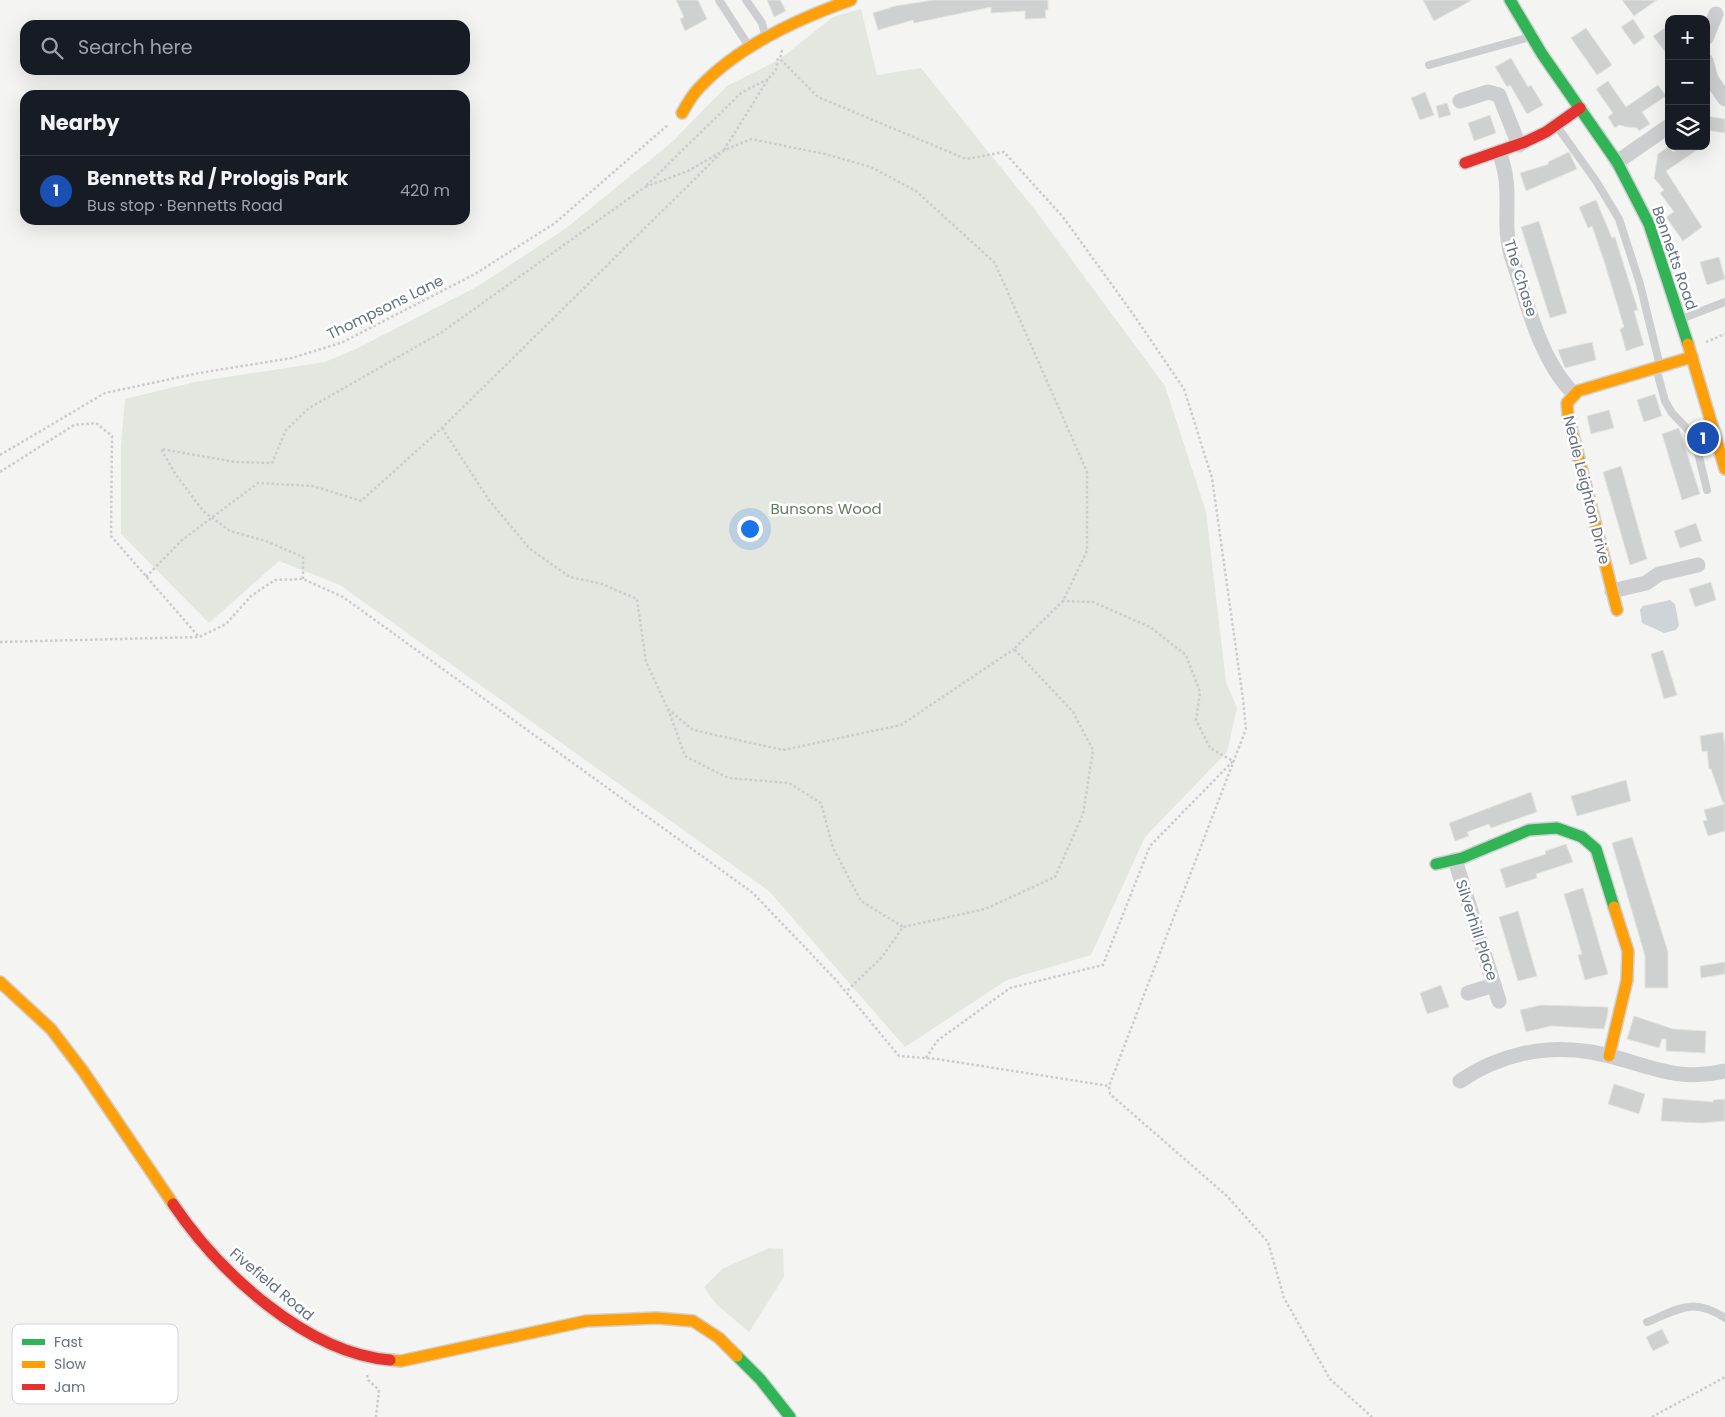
<!DOCTYPE html>
<meta charset="utf-8">
<style>
body{margin:0;font-family:Poppins,sans-serif;background:#242831;color:#f1f3f6}
.controls{position:absolute;right:15px;top:15px;display:grid;overflow:hidden;border-radius:10px;box-shadow:0 5px 20px #0002}
.controls button{width:45px;height:45px;display:grid;place-items:center;padding:0;border:0;border-bottom:1px solid #363941;background:#171b24;color:#f1f3f6;font:25px sans-serif}
.you{position:absolute;left:749px;top:528px;width:18px;height:18px;margin:-12px;border:4px solid #fff;border-radius:50%;background:#1a73e8;box-shadow:0 0 0 8px #1a73e833}
.badge{display:grid;place-items:center;width:32px;height:32px;border-radius:50%;background:#959faa;color:#fff;font-size:16px;font-weight:700}
.pin{position:absolute;translate:-50% -50%;border:2px solid #fff;box-shadow:0 1px 5px #0006}
.list{margin:0;padding:0;list-style:none}
h2{display:flex;justify-content:space-between;align-items:center;height:65px;margin:0;padding:0 20px;font-size:21px}
h2 small{font-size:16px;font-weight:400;color:#9ea1a6}
.list li{display:grid;grid-template-columns:32px 1fr auto;gap:15px;align-items:center;box-sizing:border-box;height:70px;padding:0 20px;border-top:1px solid #363941}
.list b{display:block;font-size:19px;white-space:nowrap}
.list p{margin:0;font-size:16px;white-space:nowrap;color:#9ea1a6}
.list em{font-size:16px;font-style:normal;color:#9ea1a6}
.icon{flex:none;width:28px;height:28px;fill:none;stroke:currentColor;stroke-width:2;stroke-linecap:round;stroke-linejoin:round}
.map{position:relative;flex:none;width:1725px;height:1417px;overflow:hidden}
.search{position:absolute;background:#171b24;box-shadow:0 5px 20px #0002;left:20px;top:20px;width:450px;height:55px;display:flex;align-items:center;gap:12px;box-sizing:border-box;padding:0 18px;border-radius:15px;color:#9ea1a6;font-size:19px}
.panel{position:absolute;background:#171b24;box-shadow:0 5px 20px #0002;left:20px;top:90px;width:450px;height:135px;border-radius:15px}
.map>svg:first-child{display:block}
.green{fill:#e3e7e0}
.water{fill:#ced4d8}
.building{fill:#cfd0d0;stroke:#e4e4e2}
.lines{fill:none;stroke-linecap:round;stroke-linejoin:round}
.fast-casing{stroke:#d0d2d2;stroke-width:14}
.slow-casing{stroke:#d0d2d2;stroke-width:14}
.jam-casing{stroke:#d0d2d2;stroke-width:14}
.path{stroke:#cbcbcc;stroke-width:2.5;stroke-dasharray:2.5 2.5;stroke-linecap:butt}
.lane{stroke:#cdcecf;stroke-width:8}
.street{stroke:#cdcecf;stroke-width:15}
.fast{stroke:#30b455;stroke-width:11}
.slow{stroke:#ff9f0a;stroke-width:11}
.jam{stroke:#e5322d;stroke-width:11}
.labels{text-anchor:middle;dominant-baseline:central;stroke-width:5;stroke-linejoin:round;paint-order:stroke}
.street-label{font-size:15px;fill:#627184;stroke:#fff}
.park-label{font-size:15px;fill:#647b62;stroke:#fff}
.key{fill:#fff;stroke:#d0d4da;stroke-width:1}
.key-label{font-size:14px;fill:#627184}
</style>
<div class="map">
<svg width="1725" height="1417" viewBox="0 0 1725 1417">
<rect width="100%" height="100%" fill="#f4f4f2"/>
<g class="green">
<polygon points="861,9 877,75 921,68 1035,210 1165,386 1206,512 1226,682 1237,708 1227,752 1145,837 1091,955 1007,980 905,1047 769,891 340,585 279,561 209,623 121,534 121,445 125,399 195,382 325,362 356,349 478,286 565,229 671,143 727,86 780,59 833,17"/>
<polygon points="769,1248 783,1249 784,1277 749,1332 717,1305 704,1287 722,1269"/>
</g>
<polygon class="water" points="1670,600 1675,604 1679,625 1676,630 1664,633 1642,623 1640,610 1643,606"/>
<g class="building">
<polygon points="676,0 698,0 707,19 685,31 680,19 684,17"/>
<polygon points="767,0 780,0 786,11 774,17"/>
<polygon points="933,0 1048,0 1048,10 1045,10 1046,18 1025,19 1025,11 991,13 991,7 914,23 913,20 878,30 873,13 895,6"/>
<polygon points="1423,0 1472,0 1434,21"/>
<polygon points="1622,0 1657,0 1634,16"/>
<polygon points="1633,19 1645,37 1634,45 1621,27"/>
<polygon points="1669,25 1669,57 1653,36"/>
<polygon points="1586,28 1612,65 1597,75 1571,38"/>
<polygon points="1511,58 1528,87 1531,85 1543,105 1527,114 1510,85 1507,87 1495,67"/>
<polygon points="1608,81 1626,107 1658,85 1666,96 1642,112 1650,124 1639,131 1637,128 1628,127 1619,125 1615,128 1608,117 1613,113 1596,89"/>
<polygon points="1425,92 1434,115 1420,120 1411,98"/>
<polygon points="1447,103 1451,115 1439,118 1436,106"/>
<polygon points="1490,115 1496,133 1474,141 1468,123"/>
<polygon points="1706,116 1725,119 1725,133 1706,130"/>
<polygon points="1669,146 1673,152 1682,146 1703,146 1666,171 1702,227 1683,241 1666,217 1674,212 1660,193 1664,190 1654,178 1658,154"/>
<polygon points="1569,152 1577,169 1526,191 1520,173 1549,164 1548,162"/>
<polygon points="1596,200 1612,238 1615,237 1638,310 1634,311 1644,345 1626,351 1620,329 1624,327 1605,264 1592,226 1588,228 1579,207"/>
<polygon points="1539,221 1567,313 1550,318 1521,227"/>
<polygon points="1719,257 1725,279 1707,285 1700,262"/>
<polygon points="1592,342 1596,360 1565,368 1558,350"/>
<polygon points="1655,394 1662,416 1644,422 1637,400"/>
<polygon points="1609,410 1614,428 1591,434 1587,416"/>
<polygon points="1679,428 1700,494 1682,500 1662,434"/>
<polygon points="1621,466 1647,559 1630,565 1603,472"/>
<polygon points="1696,523 1702,541 1680,548 1674,531"/>
<polygon points="1711,582 1716,600 1695,607 1689,589"/>
<polygon points="1663,650 1677,695 1664,699 1651,654"/>
<polygon points="1723,732 1725,747 1725,803 1723,803 1711,769 1709,769 1707,751 1702,752 1700,736"/>
<polygon points="1626,780 1631,801 1577,816 1571,796"/>
<polygon points="1531,792 1537,812 1491,828 1489,824 1467,832 1469,836 1455,841 1449,823"/>
<polygon points="1725,804 1725,831 1708,836 1703,821 1707,820 1704,810"/>
<polygon points="1632,837 1668,952 1668,988 1645,988 1645,956 1612,843"/>
<polygon points="1566,844 1573,862 1536,874 1537,878 1506,888 1500,869 1546,854 1545,851"/>
<polygon points="1583,888 1608,974 1585,980 1578,955 1582,954 1564,894"/>
<polygon points="1518,911 1537,976 1518,981 1499,917"/>
<polygon points="1725,962 1725,974 1701,978 1700,966"/>
<polygon points="1441,985 1449,1007 1427,1014 1420,993"/>
<polygon points="1541,1005 1608,1007 1608,1013 1604,1029 1551,1026 1526,1032 1520,1010"/>
<polygon points="1634,1016 1673,1029 1706,1031 1705,1053 1666,1051 1666,1039 1662,1039 1659,1048 1627,1039"/>
<polygon points="1614,1084 1645,1094 1639,1114 1608,1104"/>
<polygon points="1663,1098 1713,1102 1713,1100 1725,1099 1725,1121 1702,1123 1661,1121"/>
<polygon points="1662,1329 1669,1343 1653,1351 1646,1337"/>
</g>
<g class="lines">
<defs>
<g id="fast">
<polyline points="1510,0 1542,54 1617,162 1649,224 1688,344"/>
<polyline points="1436,864 1462,858 1529,830 1557,828 1582,837 1596,849 1614,907"/>
<polyline points="737,1356 760,1379 790,1417"/>
</g>
<g id="slow">
<path d="M682 113C687 104 692 95 699 88 737 47 800 18 851 0"/>
<polyline points="1688,344 1725,469"/>
<polyline points="1617,610 1568,415 1567,403 1578,391 1692,357"/>
<polyline points="0,982 51,1029 83,1071 173,1204"/>
<polyline points="1609,1056 1627,980 1628,951 1614,907"/>
<polyline points="390,1360 401,1361 586,1321 657,1318 693,1321 719,1338 737,1356"/>
</g>
<g id="jam">
<polyline points="1465,163 1525,142 1546,132 1580,108"/>
<path d="M173 1204C219 1272 306 1353 390 1360"/>
</g>
</defs>
<use href="#fast" class="fast-casing"/>
<use href="#slow" class="slow-casing"/>
<use href="#jam" class="jam-casing"/>
<g class="path">
<polyline points="782,50 780,59 818,97 966,159 1004,152 1063,217 1133,314 1184,389 1212,478 1243,699 1246,729 1109,1086"/>
<polyline points="768,79 741,93 645,187 688,171 723,151 751,139 825,154 871,167 916,191 995,263 1087,472 1087,551 1063,601 1014,649 1073,712 1093,750 1083,814 1055,877 985,909 903,927 882,957 846,992"/>
<polyline points="724,150 768,79 776,70 778,57"/>
<polyline points="1706,342 1725,334"/>
<polyline points="442,428 489,500 530,549 570,577 602,584 637,599 646,662 668,709 693,730 783,750 901,725 1014,649"/>
<polyline points="0,455 105,393 199,373 292,358 343,342 475,274 555,223 669,124"/>
<polyline points="0,472 74,425 96,423 112,436 111,536 199,637"/>
<polyline points="146,577 181,541 258,483 313,486 361,501 442,428 720,154"/>
<polyline points="303,579 303,557 266,541 230,531 203,511 176,475 161,449 235,462 272,463 286,430 309,408 442,332 645,187"/>
<polyline points="0,642 199,637 226,624 251,596 275,580 303,579 343,597 753,893 836,980 899,1056 937,1059 1109,1086 1110,1094 1227,1196 1268,1242 1284,1298 1330,1379 1372,1417"/>
<polyline points="668,709 685,756 728,778 789,783 821,803 833,848 861,901 903,927"/>
<polyline points="926,1058 937,1041 1010,988 1103,965 1150,846 1233,761 1210,748 1196,720 1200,692 1186,655 1150,627 1093,602 1063,601"/>
<polyline points="367,1375 368,1380 379,1390 376,1417"/>
<polyline points="1652,1417 1725,1377"/>
</g>
<g class="lane">
<polyline points="719,0 750,48"/>
<polyline points="746,0 762,23 766,38"/>
<polyline points="1429,65 1530,37"/>
<polyline points="1556,125 1596,181 1619,219 1640,284 1660,366"/>
<polyline points="1681,319 1725,302"/>
<polyline points="1656,368 1665,401 1672,413 1694,436 1707,490"/>
<path d="M1647 1322C1679 1309 1693 1297 1725 1318"/>
</g>
<g class="street">
<polyline points="1706,38 1716,14"/>
<polyline points="1706,61 1711,79 1725,99"/>
<polyline points="1460,101 1488,92 1499,95 1519,145"/>
<path d="M1499 152C1515 192 1500 221 1512 258 1527 302 1540 361 1574 394"/>
<polyline points="1617,162 1669,126"/>
<polyline points="1612,591 1646,583 1659,574 1698,565"/>
<polyline points="1455,860 1499,1001"/>
<polyline points="1468,993 1494,985"/>
<path d="M1460 1081C1498 1055 1544 1044 1591 1052 1640 1060 1671 1084 1725 1071"/>
</g>
<use href="#fast" class="fast"/>
<use href="#slow" class="slow"/>
<use href="#jam" class="jam"/>
</g>
<g class="labels">
<g class="street-label">
<text transform="translate(1675 258) rotate(71)">Bennetts Road</text>
<text transform="translate(1521 278) rotate(73)">The Chase</text>
<text transform="translate(385 307) rotate(-26)">Thompsons Lane</text>
<text transform="translate(1587 490) rotate(76)">Neale Leighton Drive</text>
<text transform="translate(1477 930) rotate(72)">Silverhill Place</text>
<text transform="translate(272 1284) rotate(40)">Fivefield Road</text>
</g>
<g class="park-label">
<text x="826" y="508">Bunsons Wood</text>
</g>
</g>
<rect x="12" y="1324" width="166" height="80" rx="8" class="key"/>
<rect x="22" y="1339" width="23" height="6" fill="#30b455"/>
<rect x="22" y="1361" width="23" height="7" fill="#ff9f0a"/>
<rect x="22" y="1384" width="23" height="6" fill="#e5322d"/>
<g class="key-label">
<text x="54" y="1347">Fast</text>
<text x="54" y="1369">Slow</text>
<text x="54" y="1392">Jam</text>
</g>
</svg>
<div class="controls">
<button>+</button>
<button>−</button>
<button><svg class="icon" aria-label="layers" viewBox="0 0 24 24"><path d="M12 4l9 5-9 5-9-5zM3 14l9 5 9-5"/></svg></button>
</div>
<div class="you"></div>
<div class="pin badge" style="left:1703px;top:438px;background:#1a4fb4">1</div>
<div class="search"><svg class="icon" aria-label="search" viewBox="0 0 24 24"><circle cx="10" cy="10" r="6"/><path d="M15 15l6 6"/></svg>Search here</div>
<section class="panel">
<h2>Nearby<small></small></h2>
<ul class="list">
<li><span class="badge" style="background:#1a4fb4">1</span><div><b>Bennetts Rd / Prologis Park</b><p>Bus stop · Bennetts Road</p></div><em>420 m</em></li>
</ul>
</section>
</div>
